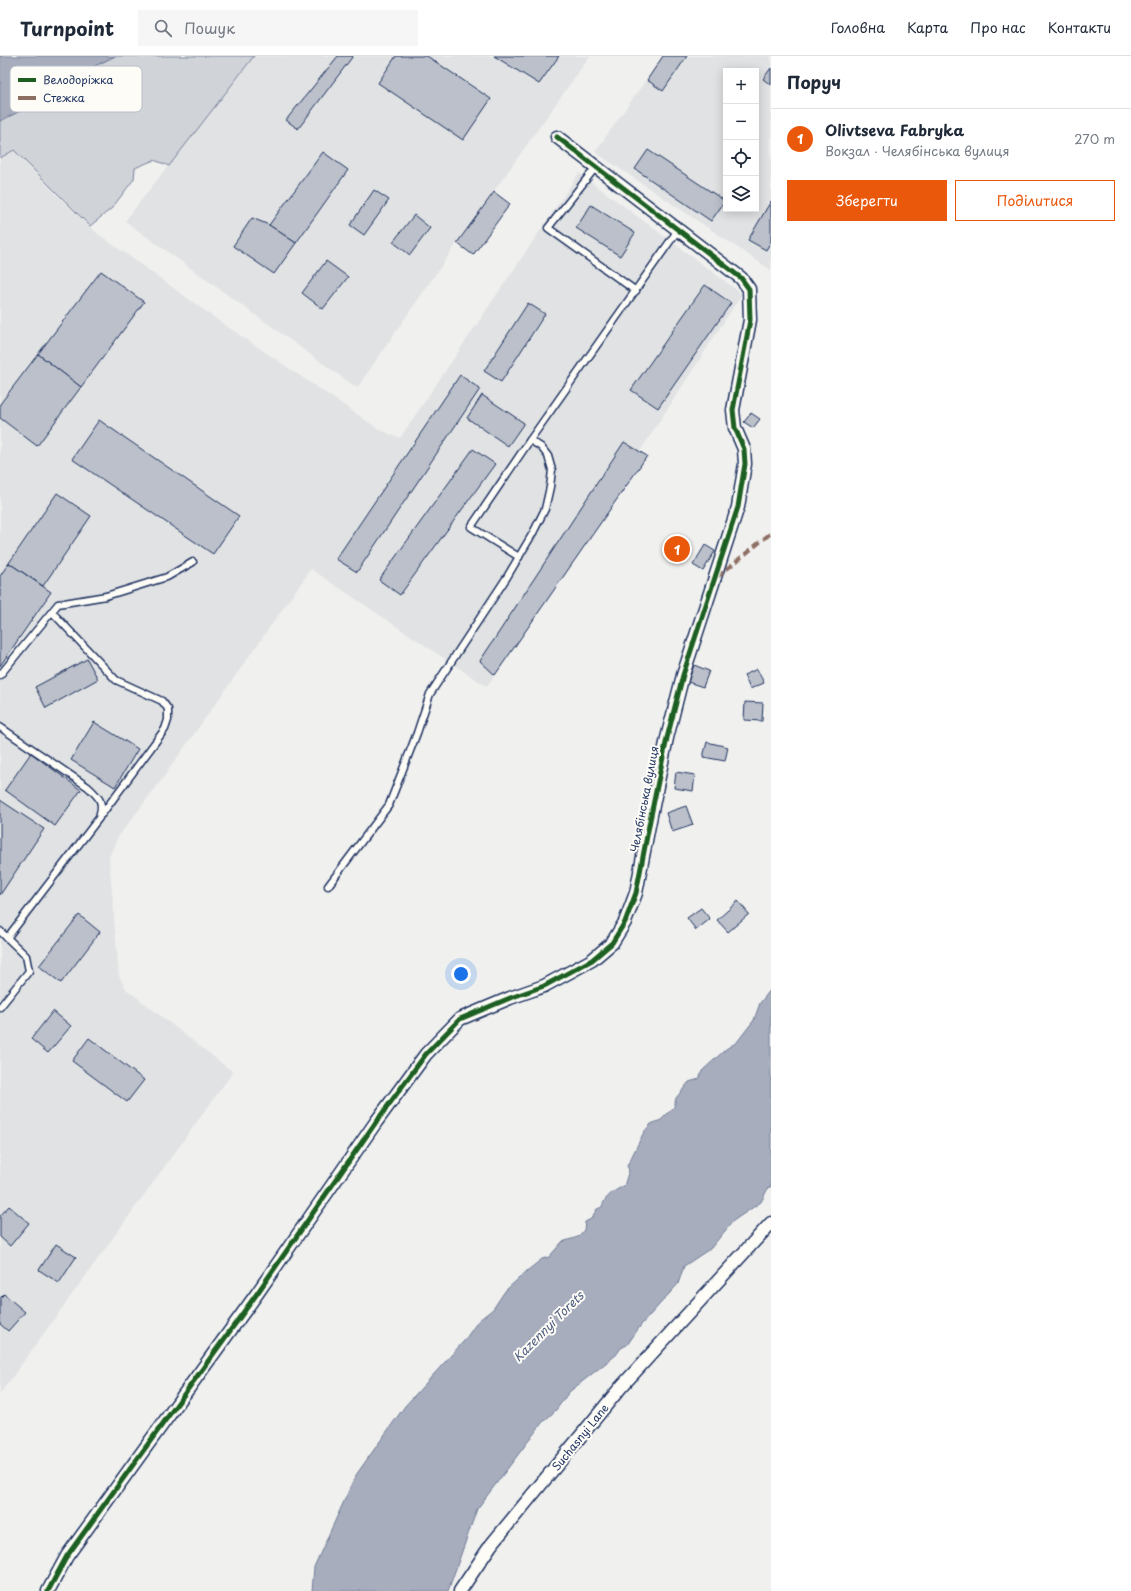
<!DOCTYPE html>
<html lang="uk">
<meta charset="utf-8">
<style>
body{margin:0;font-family:"Playpen Sans",sans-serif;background:#f6f6f7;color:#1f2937}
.controls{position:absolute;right:12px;top:12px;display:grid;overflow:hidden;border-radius:0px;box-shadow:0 2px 10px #0003}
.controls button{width:36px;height:36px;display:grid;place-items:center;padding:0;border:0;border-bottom:1px solid #e0e1e3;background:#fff;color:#1f2937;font:20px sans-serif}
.you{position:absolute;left:461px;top:918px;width:14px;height:14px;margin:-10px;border:3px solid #fff;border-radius:50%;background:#1a73e8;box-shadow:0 0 0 6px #1a73e833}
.badge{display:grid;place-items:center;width:26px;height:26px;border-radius:50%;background:#ea580c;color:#fff;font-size:13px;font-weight:700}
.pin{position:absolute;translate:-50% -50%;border:2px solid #fff;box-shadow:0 1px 4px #0006}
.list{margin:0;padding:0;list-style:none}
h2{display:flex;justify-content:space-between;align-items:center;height:52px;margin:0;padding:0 16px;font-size:17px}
h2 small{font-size:13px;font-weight:400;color:#747a83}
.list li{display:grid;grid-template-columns:26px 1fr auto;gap:12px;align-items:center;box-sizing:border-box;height:60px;padding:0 16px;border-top:1px solid #e0e1e3}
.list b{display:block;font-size:15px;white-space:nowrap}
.list p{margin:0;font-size:13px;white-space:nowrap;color:#747a83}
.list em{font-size:13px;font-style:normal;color:#747a83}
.actions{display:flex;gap:8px;padding:12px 16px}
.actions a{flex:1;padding:9px 0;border:1px solid #ea580c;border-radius:0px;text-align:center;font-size:14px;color:#ea580c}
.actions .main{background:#ea580c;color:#fff}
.icon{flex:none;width:22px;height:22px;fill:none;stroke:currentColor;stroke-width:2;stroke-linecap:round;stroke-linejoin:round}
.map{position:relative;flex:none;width:771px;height:1535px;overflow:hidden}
header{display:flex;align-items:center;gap:24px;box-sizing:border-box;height:56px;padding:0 20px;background:#fff;border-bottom:1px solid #e0e1e3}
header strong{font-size:19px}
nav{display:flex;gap:22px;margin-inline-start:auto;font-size:14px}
.search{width:280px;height:36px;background:#f6f6f7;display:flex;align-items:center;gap:10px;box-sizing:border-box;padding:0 14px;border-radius:0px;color:#747a83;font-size:15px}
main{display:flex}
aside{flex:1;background:#fff}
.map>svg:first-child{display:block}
.built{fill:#e0e2e3;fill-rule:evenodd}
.green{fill:#d0d3d8;stroke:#76819b}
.water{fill:#a7adbd;stroke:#6f7b97}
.building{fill:#bbc0ca;stroke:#1b2f5e}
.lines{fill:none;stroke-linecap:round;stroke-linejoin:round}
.lane-casing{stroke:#1b2f5e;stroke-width:9}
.street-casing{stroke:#1b2f5e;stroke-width:15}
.lane{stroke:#fdfcf7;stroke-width:6}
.street{stroke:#fdfcf7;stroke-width:12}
.quiet{stroke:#8d6e63;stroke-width:4;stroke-dasharray:8 4;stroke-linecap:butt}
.cycleway-casing{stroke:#fdfcf7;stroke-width:8}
.cycleway{stroke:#1b5e20;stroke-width:5}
.labels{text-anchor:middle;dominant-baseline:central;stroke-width:4;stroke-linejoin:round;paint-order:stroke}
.street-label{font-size:11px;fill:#1b2f5e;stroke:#fdfcf7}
.water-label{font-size:12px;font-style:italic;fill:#4c5b7f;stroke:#fdfcf7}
.key{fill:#fdfcf7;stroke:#b9bec9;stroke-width:1}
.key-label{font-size:11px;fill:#1b2f5e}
</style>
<header>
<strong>Turnpoint</strong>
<div class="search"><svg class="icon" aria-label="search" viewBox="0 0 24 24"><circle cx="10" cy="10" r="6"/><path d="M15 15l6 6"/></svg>Пошук</div>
<nav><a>Головна</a><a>Карта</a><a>Про нас</a><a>Контакти</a></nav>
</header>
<main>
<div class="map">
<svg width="771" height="1535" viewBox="0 0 771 1535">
<rect width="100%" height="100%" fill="#f0f0ee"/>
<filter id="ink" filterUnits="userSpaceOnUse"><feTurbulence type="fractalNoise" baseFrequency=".025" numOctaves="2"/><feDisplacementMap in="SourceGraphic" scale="8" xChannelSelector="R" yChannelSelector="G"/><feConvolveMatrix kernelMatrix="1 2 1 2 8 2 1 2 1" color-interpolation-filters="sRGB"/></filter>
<g filter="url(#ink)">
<g class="built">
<polygon points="254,0 590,0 457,187 357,332 125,165"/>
<path d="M663 0H771V214L595 96ZM726 15H756V153H726Z"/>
<polygon points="14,94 62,144 97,177 219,265 380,374 400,382 579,117 742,238 487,631 311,513 160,726 118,781 109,801 119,920 126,933 233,1016 0,1338 0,102"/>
</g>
<polygon class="green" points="115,0 254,0 169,110 154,104 135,112 134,123 112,152 90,170 14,94 0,102 0,65 26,52 73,21"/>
<g class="water">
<polygon points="0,0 115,0 73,21 26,52 0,65"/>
<path d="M771 933V1130L767 1134 761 1146 733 1165 711 1192 684 1210 678 1228 641 1269 627 1289 621 1292 616 1299 569 1336 556 1354 542 1367 477 1453 448 1535H312L314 1511 356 1419 405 1350 464 1285 478 1265 493 1253 505 1235 528 1214 542 1203 549 1201 562 1186 578 1181 584 1174 585 1166 591 1163 597 1153 602 1151C604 1141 615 1134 624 1130L629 1114 627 1110 644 1076 651 1068 661 1064 674 1051 676 1042 689 1026 699 1023 702 1015 726 993 737 986 754 964 760 947Z"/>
</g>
<g class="building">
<polygon points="338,0 353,0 298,73 286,64"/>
<polygon points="396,0 427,0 491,43 463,84 378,27"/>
<polygon points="494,0 559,0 539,28"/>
<polygon points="663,0 687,0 663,35 647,24"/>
<polygon points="771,12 771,29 763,23"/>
<polygon points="648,94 725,145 711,165 635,113"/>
<polygon points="323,96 348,114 296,187 269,169"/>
<polygon points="374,134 389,144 364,179 350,169"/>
<polygon points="494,136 510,148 473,199 457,187"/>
<polygon points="771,145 771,185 766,194 748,184"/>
<polygon points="591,149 635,177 620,200 576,172"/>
<polygon points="414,159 430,172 410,199 393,186"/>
<polygon points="252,162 269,169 296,187 274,218 233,190"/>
<polygon points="326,205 348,221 323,253 302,237"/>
<polygon points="101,215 144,246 81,331 38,298"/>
<polygon points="705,229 731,247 658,352 631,334"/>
<polygon points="528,247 545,258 501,326 484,315"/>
<polygon points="38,298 81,331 37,390 0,362 0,348"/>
<polygon points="460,319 480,333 357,516 336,503"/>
<polygon points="482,339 524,367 508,390 467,362"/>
<polygon points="751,357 760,363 753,372 744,366"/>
<polygon points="99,364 239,460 213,498 72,403"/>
<polygon points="624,386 647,400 495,619 480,605"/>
<polygon points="473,393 495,408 400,539 379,524"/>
<polygon points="57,437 91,460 43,530 9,507"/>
<polygon points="705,489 715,495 703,515 693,509"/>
<polygon points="9,507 51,536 0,610 0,520"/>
<polygon points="87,603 98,623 46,652 35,631"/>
<polygon points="694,609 709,615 703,631 688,626"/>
<polygon points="757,613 764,627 750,633 744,619"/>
<polygon points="745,646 763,647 762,665 744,664"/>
<polygon points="94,666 138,693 115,731 71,704"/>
<polygon points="707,686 728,691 725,705 703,701"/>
<polygon points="31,697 81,734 55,770 5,734"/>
<polygon points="676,716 695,719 693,735 674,732"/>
<polygon points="0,744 44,773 0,839"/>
<polygon points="686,750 693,769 672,776 666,757"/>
<polygon points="738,845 749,858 728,876 717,864"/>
<polygon points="701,852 710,863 696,874 687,862"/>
<polygon points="79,859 100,876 61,927 39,910"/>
<polygon points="53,955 71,970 48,997 31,983"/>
<polygon points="89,982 144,1024 127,1046 72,1005"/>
<polygon points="9,1150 29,1167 10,1190 0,1181 0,1160"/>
<polygon points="56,1188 76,1201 59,1227 39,1214"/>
<polygon points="4,1238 25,1256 8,1275 0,1268 0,1242"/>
</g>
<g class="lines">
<defs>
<g id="lane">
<polyline points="596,111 548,172 636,235"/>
<polyline points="519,501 471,471 530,384"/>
<polyline points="52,556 116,624 162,645 168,653 168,664 165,673 102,758"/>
<polyline points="0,619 58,548 106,540 167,521 193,506"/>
<path d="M0 671 88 731C100 742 104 746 99 762L7 882"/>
<polyline points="328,830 389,749 417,677 430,638 507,521 533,477 545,453 550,431 552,414 548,400 541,391 530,384 678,174"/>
<polyline points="0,875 26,900 29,915 0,951"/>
</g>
<g id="street">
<polyline points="48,1535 67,1500 256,1239 376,1066 426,998 460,963 510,942 544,930 592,904 612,887 625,866 636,837 650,764 667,682 683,619 738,451 743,420 745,408 744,393 735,372 733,354 750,264 749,233 741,222 557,81"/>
<polyline points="460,1535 491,1489 621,1331 771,1167"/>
</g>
</defs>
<use href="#lane" class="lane-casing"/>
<use href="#street" class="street-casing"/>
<use href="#lane" class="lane"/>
<use href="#street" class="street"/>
<polyline class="quiet" points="717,521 771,477"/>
<defs>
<polyline id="cycleway" points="48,1535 67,1500 256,1239 376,1066 426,998 460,963 510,942 544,930 592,904 612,887 625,866 636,837 650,764 667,682 683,619 738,451 743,420 745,408 744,393 735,372 733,354 750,264 749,233 741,222 557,81"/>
</defs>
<use href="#cycleway" class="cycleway-casing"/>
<use href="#cycleway" class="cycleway"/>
</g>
</g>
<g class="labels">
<g class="street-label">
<text transform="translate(644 743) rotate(-79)">Челябінська вулиця</text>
<text transform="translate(580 1381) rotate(-51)">Suchasnyi Lane</text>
</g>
<g class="water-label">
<text transform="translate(548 1270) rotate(-45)">Kazennyi Torets</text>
</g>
</g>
<rect x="10" y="10" width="132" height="46" rx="6" class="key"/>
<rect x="18" y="22" width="18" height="4" fill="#1b5e20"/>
<rect x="18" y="40" width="18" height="4" fill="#8d6e63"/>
<g class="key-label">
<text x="43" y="28">Велодоріжка</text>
<text x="43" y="46">Стежка</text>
</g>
</svg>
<div class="controls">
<button>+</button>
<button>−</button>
<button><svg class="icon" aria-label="locate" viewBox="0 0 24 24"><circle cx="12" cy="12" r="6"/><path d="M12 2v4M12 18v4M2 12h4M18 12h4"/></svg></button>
<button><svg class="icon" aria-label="layers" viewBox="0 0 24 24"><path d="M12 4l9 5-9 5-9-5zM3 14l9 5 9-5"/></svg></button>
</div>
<div class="you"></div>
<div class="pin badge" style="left:677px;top:493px">1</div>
</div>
<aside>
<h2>Поруч<small></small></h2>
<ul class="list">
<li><span class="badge">1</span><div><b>Olivtseva Fabryka</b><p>Вокзал · Челябінська вулиця</p></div><em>270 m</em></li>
</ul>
<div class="actions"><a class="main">Зберегти</a><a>Поділитися</a></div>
</aside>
</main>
